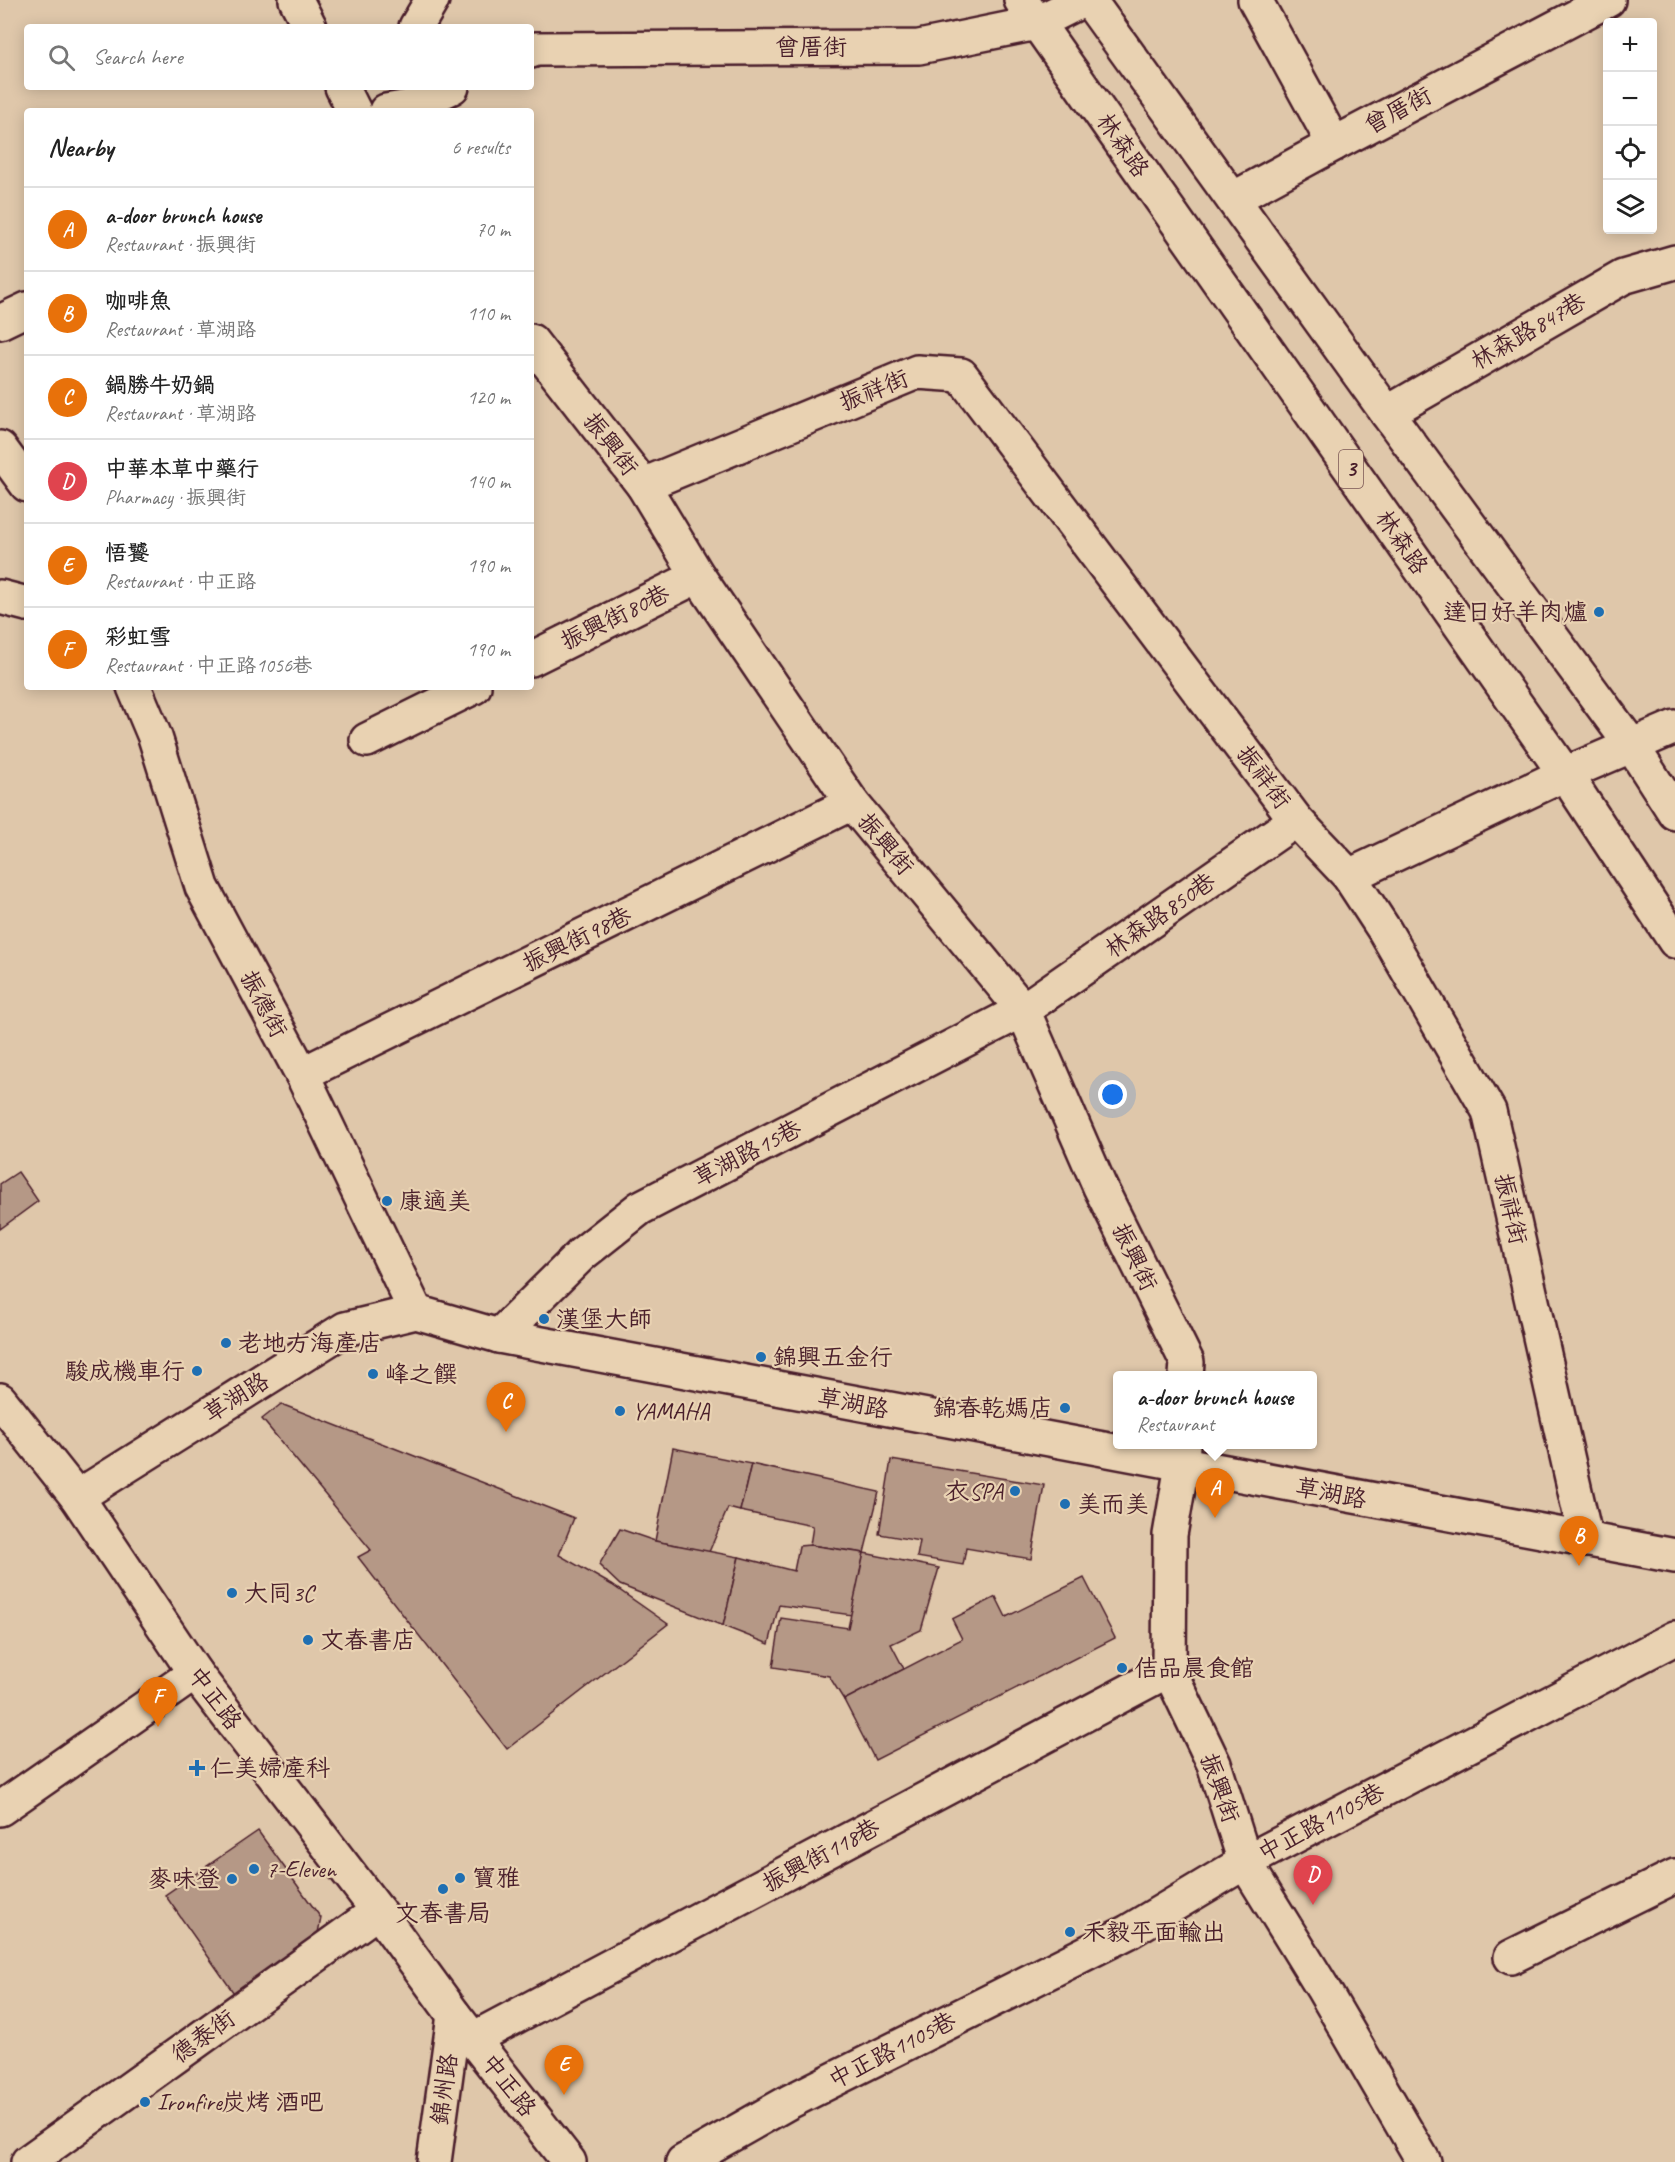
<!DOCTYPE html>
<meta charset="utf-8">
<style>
body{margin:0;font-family:Caveat,"LXGW WenKai TC",sans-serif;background:#f2f2f2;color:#222}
.controls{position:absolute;right:18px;top:18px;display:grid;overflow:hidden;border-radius:6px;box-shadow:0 3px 15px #0003}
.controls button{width:54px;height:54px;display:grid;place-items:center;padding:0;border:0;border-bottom:2px solid #e0e0e0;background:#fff;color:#222;font:30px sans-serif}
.you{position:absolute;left:1113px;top:1095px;width:21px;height:21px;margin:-15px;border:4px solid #fff;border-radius:50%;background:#1a73e8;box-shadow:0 0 0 9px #1a73e833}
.badge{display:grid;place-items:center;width:39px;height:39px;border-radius:50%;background:#1f6fb2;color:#fff;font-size:20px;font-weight:700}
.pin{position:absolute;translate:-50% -50px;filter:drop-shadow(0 2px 3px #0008)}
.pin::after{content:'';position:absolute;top:32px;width:21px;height:18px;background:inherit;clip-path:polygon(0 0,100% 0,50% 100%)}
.popup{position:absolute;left:1113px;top:1371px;width:204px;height:78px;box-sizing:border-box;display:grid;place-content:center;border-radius:6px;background:#fff;filter:drop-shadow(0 2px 4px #0005);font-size:20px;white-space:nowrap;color:#767676}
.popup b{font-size:22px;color:#222}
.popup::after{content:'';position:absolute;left:50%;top:100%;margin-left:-12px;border:12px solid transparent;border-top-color:#fff}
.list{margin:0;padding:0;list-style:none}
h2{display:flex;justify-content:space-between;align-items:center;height:78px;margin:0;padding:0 24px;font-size:26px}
h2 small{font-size:20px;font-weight:400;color:#767676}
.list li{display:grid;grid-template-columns:39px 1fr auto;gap:18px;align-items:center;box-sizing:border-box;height:84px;padding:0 24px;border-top:2px solid #e0e0e0}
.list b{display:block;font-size:22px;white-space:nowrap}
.list p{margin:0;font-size:20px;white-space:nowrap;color:#767676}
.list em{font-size:20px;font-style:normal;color:#767676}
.icon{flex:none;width:33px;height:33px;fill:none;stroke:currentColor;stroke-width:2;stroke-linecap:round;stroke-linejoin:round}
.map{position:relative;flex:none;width:1675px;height:2162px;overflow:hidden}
.search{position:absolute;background:#fff;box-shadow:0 3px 15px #0003;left:24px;top:24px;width:510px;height:66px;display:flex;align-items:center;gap:15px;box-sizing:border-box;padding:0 21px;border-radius:6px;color:#767676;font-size:22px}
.panel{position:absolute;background:#fff;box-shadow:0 3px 15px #0003;left:24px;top:108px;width:510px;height:582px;border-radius:6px}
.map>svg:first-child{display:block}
.building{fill:#b59886;stroke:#4a1f2b;stroke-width:1.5}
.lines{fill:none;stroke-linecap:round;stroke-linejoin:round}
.minor-casing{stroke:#4a1f2b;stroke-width:38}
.major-casing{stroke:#4a1f2b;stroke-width:38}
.minor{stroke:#e9d2b2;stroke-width:33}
.major{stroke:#e9d2b2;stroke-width:33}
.poi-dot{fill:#1f6fb2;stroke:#e9d2b2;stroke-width:2}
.labels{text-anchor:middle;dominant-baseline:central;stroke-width:4.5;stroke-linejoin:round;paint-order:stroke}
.shield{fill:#e9d2b2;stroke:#7a5554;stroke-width:1.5}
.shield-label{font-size:22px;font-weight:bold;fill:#4a1f2b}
.street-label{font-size:24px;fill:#4a1f2b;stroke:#e9d2b2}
.poi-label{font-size:24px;fill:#4a1f2b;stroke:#e9d2b2;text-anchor:start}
</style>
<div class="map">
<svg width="1675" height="2162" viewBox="0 0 1675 2162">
<rect width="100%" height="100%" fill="#dfc7aa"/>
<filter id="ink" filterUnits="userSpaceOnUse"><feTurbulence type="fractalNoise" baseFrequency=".0167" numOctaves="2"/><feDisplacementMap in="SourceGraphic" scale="12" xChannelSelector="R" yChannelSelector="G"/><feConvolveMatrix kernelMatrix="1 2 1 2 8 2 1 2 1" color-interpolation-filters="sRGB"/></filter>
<g filter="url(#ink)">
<g class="building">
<polygon points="18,1172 38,1201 0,1229 0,1184"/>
<polygon points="281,1404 574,1518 559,1555 612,1585 668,1624 507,1749 358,1557 371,1550 262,1419"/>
<polygon points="673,1448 751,1464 740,1511 728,1508 709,1552 655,1541"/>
<polygon points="891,1460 1044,1485 1031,1559 966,1548 963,1565 917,1557 920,1541 879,1534"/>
<polygon points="751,1464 879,1492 864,1553 810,1545 813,1526 740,1511"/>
<polygon points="620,1529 655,1541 739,1557 723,1626 620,1585 599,1565"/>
<polygon points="810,1545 864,1553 852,1615 779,1605 769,1644 723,1626 739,1557 794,1571 799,1546"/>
<polygon points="864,1553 939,1568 921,1630 891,1644 904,1669 844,1700 829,1676 773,1667 781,1618 848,1628"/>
<polygon points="1084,1578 1115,1638 875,1760 844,1700 962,1639 952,1619 996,1597 1006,1617"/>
<polygon points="258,1831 321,1918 315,1948 238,1999 165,1895"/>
</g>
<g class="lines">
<defs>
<g id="minor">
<polyline points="296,0 310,27"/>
<polyline points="1255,0 1334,144 1608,0"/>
<polyline points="416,27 432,0"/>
<polyline points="531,51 536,49 919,47 1037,23 1083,0"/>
<polyline points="342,87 354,111"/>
<polyline points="386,111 409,107 452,87"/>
<polyline points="1233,199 1334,144"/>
<polyline points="0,322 27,309"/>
<polyline points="531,341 643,485 698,576 852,803 1023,1010 1100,1187 1187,1362 1186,1376"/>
<polyline points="1387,413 1623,277 1675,262"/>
<polyline points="0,448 27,485"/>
<polyline points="643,485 917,372 961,375 1296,820 1349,876 1385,931 1489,1111 1586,1540"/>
<polyline points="0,597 27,604"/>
<polyline points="531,659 698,576"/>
<polyline points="134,687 155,737 202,887 302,1074 416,1312"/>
<polyline points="367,740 474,687"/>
<polyline points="1349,876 1565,774 1675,727"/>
<polyline points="302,1074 852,803"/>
<polyline points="499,1336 582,1254 640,1208 1023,1010 1296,820"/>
<polyline points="0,1400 77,1497 195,1673 378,1911 454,2015 569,2162"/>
<polyline points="1183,1444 1182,1465 1170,1535 1169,1670 1214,1764 1245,1862 1322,1987 1424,2162"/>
<polyline points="77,1497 345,1329 416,1312 499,1336 1675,1556"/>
<polyline points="0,1809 195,1673"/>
<polyline points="1511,1957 1675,1876"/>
<polyline points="473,2039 1169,1670"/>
<polyline points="28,2162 378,1911"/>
<polyline points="434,2162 454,2015"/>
<polyline points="683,2162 789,2102 1128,1932 1245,1862 1675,1638"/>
</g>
<g id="major">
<polyline points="1021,0 1565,774 1675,941"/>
<polyline points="1089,0 1387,413 1632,746 1675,813"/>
</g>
</defs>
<use href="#minor" class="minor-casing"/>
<use href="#major" class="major-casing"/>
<use href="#minor" class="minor"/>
<use href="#major" class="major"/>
</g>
</g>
<g class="poi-dot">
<circle cx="1599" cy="612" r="6"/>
<circle cx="387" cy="1201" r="6"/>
<circle cx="544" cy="1319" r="6"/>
<circle cx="226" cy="1343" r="6"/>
<circle cx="761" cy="1357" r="6"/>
<circle cx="197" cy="1371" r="6"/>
<circle cx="373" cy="1374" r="6"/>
<circle cx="1065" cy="1408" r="6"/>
<circle cx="620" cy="1411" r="6"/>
<circle cx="1015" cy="1491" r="6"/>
<circle cx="1065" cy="1504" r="6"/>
<circle cx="232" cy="1593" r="6"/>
<circle cx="308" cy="1640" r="6"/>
<circle cx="1122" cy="1668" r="6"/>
<path d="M194 1759h6v6h6v6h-6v6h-6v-6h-6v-6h6z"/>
<circle cx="254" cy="1869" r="6"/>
<circle cx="460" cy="1878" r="6"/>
<circle cx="232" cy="1879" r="6"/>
<circle cx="443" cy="1889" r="6"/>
<circle cx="1070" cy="1932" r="6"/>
<circle cx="145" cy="2102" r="6"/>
</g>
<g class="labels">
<rect class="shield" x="1339" y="450" width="24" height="38" rx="4.5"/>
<g class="shield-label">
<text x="1351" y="469">3</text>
</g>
<g class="street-label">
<text x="811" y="47">曾厝街</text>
<text transform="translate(1398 110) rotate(-28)">曾厝街</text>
<text transform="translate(1123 145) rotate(55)">林森路</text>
<text transform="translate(1528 331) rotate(-30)">林森路847巷</text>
<text transform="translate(874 390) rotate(-22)">振祥街</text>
<text transform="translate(611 444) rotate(52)">振興街</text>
<text transform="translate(1402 542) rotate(55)">林森路</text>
<text transform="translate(615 617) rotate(-26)">振興街80巷</text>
<text transform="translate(1264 777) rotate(53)">振祥街</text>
<text transform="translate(886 844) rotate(50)">振興街</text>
<text transform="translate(1160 915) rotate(-35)">林森路850巷</text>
<text transform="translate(577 939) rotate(-26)">振興街98巷</text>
<text transform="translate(264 1004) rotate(62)">振德街</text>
<text transform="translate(747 1153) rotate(-27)">草湖路15巷</text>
<text transform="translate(1511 1209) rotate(77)">振祥街</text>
<text transform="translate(1135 1257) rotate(64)">振興街</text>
<text transform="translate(236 1397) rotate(-32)">草湖路</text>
<text transform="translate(853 1403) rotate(11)">草湖路</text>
<text transform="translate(1331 1493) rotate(11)">草湖路</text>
<text transform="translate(215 1698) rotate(53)">中正路</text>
<text transform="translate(1220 1788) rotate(70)">振興街</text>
<text transform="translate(1321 1822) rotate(-28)">中正路1105巷</text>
<text transform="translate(821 1855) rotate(-28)">振興街118巷</text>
<text transform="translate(203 2036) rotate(-36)">德泰街</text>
<text transform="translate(892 2050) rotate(-27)">中正路1105巷</text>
<text transform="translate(509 2085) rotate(52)">中正路</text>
<text transform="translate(444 2089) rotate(-82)">錦州路</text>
</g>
<g class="poi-label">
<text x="1587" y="612" text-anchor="end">達日好羊肉爐</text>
<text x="399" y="1201">康適美</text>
<text x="556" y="1319">漢堡大師</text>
<text x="238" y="1343">老地方海產店</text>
<text x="773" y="1357">錦興五金行</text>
<text x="185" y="1371" text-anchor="end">駿成機車行</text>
<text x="385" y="1374">峰之饌</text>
<text x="1053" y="1408" text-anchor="end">錦春乾媽店</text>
<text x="632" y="1411">YAMAHA</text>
<text x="1003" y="1491" text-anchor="end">衣SPA</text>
<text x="1077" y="1504">美而美</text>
<text x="244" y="1593">大同3C</text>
<text x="320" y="1640">文春書店</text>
<text x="1134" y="1668">佶品晨食館</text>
<text x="210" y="1768">仁美婦產科</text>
<text x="266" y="1869">7-Eleven</text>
<text x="472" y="1878">寶雅</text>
<text x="220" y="1879" text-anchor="end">麥味登</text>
<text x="443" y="1913" text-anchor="middle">文春書局</text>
<text x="1082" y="1932">禾毅平面輸出</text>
<text x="157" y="2102">Ironfire炭烤 酒吧</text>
</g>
</g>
</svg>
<div class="controls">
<button>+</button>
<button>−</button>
<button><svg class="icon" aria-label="locate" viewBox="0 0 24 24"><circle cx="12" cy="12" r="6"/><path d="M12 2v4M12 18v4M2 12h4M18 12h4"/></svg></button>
<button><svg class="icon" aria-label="layers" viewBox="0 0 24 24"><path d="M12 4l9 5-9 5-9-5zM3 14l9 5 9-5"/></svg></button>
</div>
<div class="you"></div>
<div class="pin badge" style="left:1215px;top:1518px;background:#e8710a">A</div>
<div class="popup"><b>a-door brunch house</b>Restaurant</div>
<div class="pin badge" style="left:1579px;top:1566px;background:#e8710a">B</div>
<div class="pin badge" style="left:506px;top:1432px;background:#e8710a">C</div>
<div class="pin badge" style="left:1313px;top:1905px;background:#e0444e">D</div>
<div class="pin badge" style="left:564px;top:2095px;background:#e8710a">E</div>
<div class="pin badge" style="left:158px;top:1727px;background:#e8710a">F</div>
<div class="search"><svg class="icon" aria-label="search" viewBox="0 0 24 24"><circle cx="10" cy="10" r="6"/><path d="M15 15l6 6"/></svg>Search here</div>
<section class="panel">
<h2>Nearby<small>6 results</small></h2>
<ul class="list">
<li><span class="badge" style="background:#e8710a">A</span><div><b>a-door brunch house</b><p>Restaurant · 振興街</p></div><em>70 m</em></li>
<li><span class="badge" style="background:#e8710a">B</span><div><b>咖啡魚</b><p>Restaurant · 草湖路</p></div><em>110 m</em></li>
<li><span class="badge" style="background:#e8710a">C</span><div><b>鍋勝牛奶鍋</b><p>Restaurant · 草湖路</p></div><em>120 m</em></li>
<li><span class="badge" style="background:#e0444e">D</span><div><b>中華本草中藥行</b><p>Pharmacy · 振興街</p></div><em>140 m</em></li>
<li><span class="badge" style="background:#e8710a">E</span><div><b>悟饕</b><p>Restaurant · 中正路</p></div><em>190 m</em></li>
<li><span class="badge" style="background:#e8710a">F</span><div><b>彩虹雪</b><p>Restaurant · 中正路1056巷</p></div><em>190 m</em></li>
</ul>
</section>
</div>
